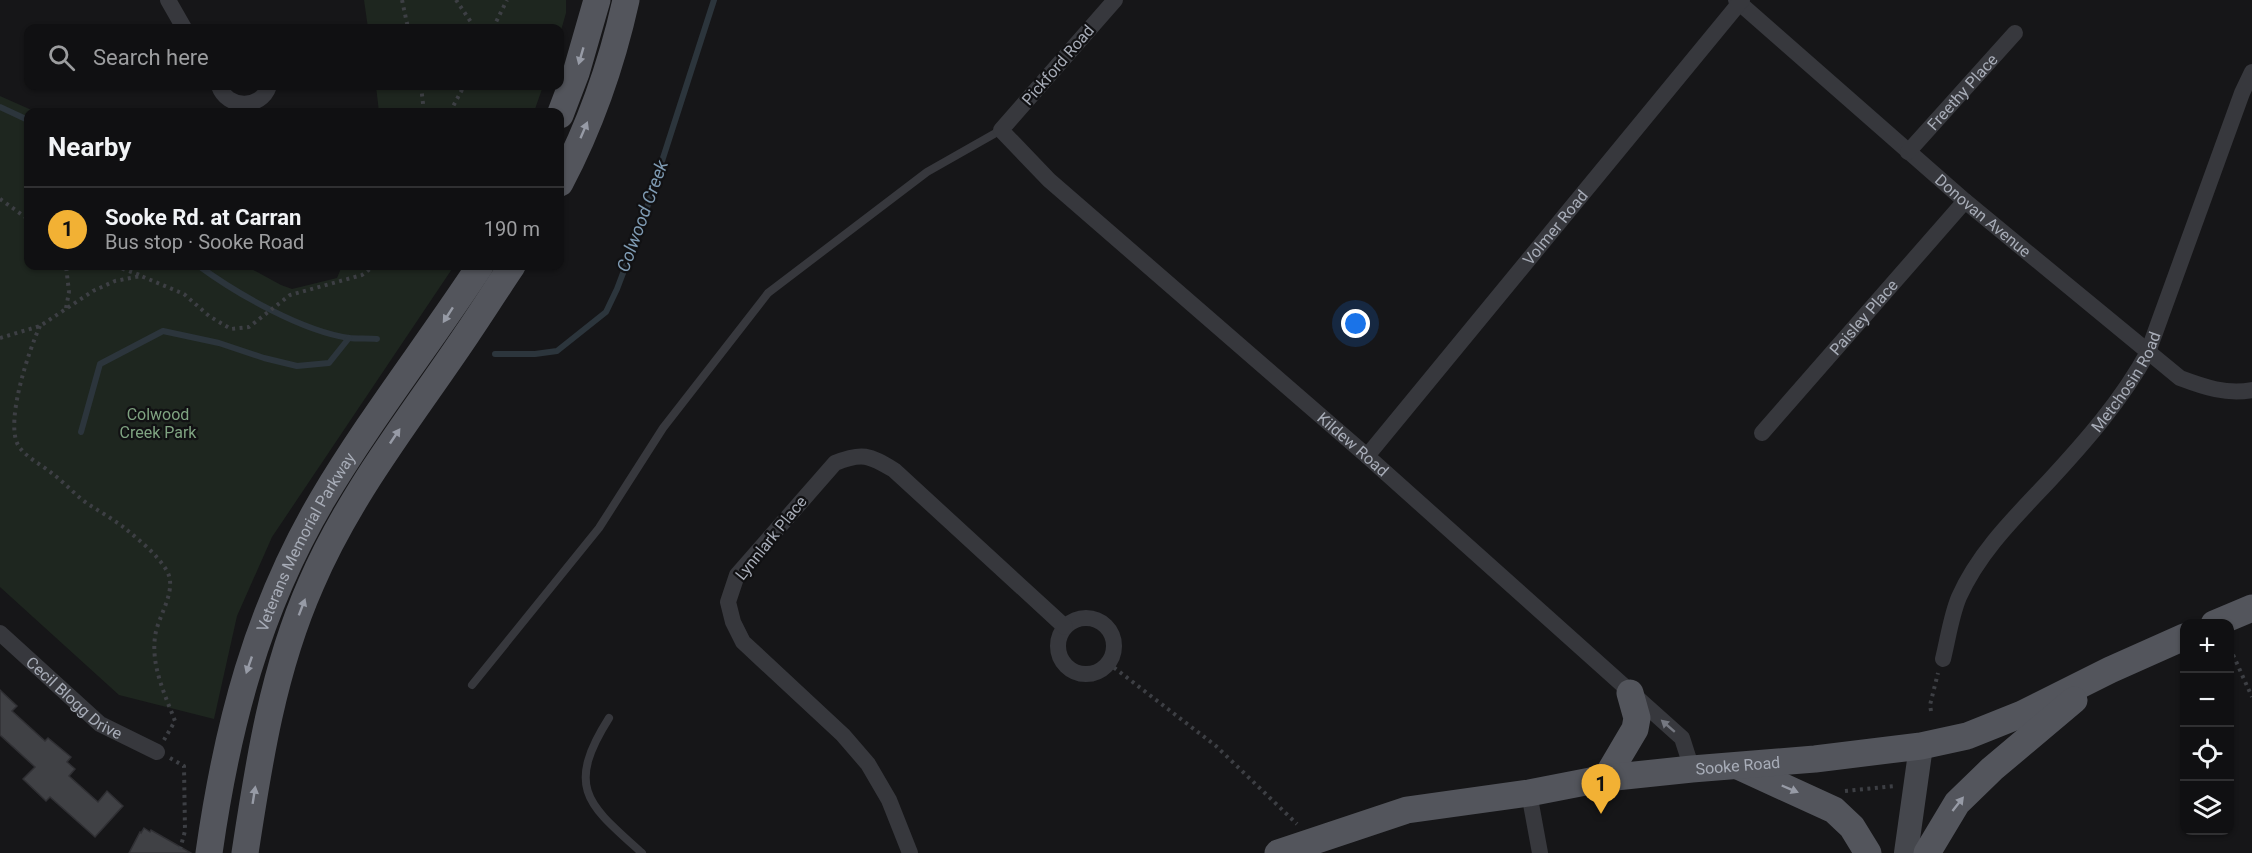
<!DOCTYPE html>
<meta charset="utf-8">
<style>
body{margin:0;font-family:Roboto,sans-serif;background:#1e1e20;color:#f1f3f6}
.controls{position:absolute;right:18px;bottom:18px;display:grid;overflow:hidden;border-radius:12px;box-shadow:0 2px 4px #0004}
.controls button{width:54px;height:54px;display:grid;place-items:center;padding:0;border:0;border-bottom:2px solid #303032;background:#101012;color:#f1f3f6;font:30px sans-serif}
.you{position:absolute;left:1356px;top:324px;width:21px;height:21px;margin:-15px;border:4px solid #fff;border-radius:50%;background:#1a73e8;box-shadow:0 0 0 9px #1a73e833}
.badge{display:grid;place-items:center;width:39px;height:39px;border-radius:50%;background:#f2b134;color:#111;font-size:20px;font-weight:700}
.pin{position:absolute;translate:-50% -50px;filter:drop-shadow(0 2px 3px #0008)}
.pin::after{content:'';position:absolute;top:32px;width:21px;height:18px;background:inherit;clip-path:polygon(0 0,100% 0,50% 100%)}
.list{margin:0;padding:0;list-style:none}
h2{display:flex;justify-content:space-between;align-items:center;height:78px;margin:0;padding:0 24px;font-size:26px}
h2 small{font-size:20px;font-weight:400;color:#9c9d9f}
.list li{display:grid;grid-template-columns:39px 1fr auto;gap:18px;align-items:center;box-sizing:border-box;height:84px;padding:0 24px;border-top:2px solid #303032}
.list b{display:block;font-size:22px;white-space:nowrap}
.list p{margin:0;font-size:20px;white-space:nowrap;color:#9c9d9f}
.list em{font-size:20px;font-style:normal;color:#9c9d9f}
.icon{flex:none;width:33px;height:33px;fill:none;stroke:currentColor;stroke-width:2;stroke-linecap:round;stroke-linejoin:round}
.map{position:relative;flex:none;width:2252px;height:853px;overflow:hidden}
.search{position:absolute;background:#101012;box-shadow:0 2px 4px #0004;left:24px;top:24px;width:540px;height:66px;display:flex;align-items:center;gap:15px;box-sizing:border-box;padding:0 21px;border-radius:12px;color:#9c9d9f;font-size:22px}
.panel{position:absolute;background:#101012;box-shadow:0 2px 4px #0004;left:24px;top:108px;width:540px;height:162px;border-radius:12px}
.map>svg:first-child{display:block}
.green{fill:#1e261f}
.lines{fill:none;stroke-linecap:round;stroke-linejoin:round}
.stream{stroke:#2c353c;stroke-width:6}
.building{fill:#404145;stroke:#303034;stroke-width:1.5}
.path{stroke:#3d3f44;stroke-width:4;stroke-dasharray:3 4.5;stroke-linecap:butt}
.service{stroke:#37383d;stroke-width:8}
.minor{stroke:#37383d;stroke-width:16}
.secondary{stroke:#45474d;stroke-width:24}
.primary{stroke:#53555c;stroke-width:27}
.oneway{fill:#979ba6}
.oneway2{fill:#757881}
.labels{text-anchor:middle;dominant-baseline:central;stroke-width:4.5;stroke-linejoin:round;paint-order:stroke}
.street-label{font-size:16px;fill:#a8adb8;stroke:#111113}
.park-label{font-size:16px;fill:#7fa381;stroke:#111113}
.water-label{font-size:18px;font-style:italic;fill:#7f9bb3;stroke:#111113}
</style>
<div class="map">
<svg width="2252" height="853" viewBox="0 0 2252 853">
<rect width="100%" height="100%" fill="#161618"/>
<g class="green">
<polygon points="364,0 566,0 566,13 560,34 560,28 368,28"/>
<polygon points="376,86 543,86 534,112 379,112"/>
<polygon points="0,96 36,112 28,112 28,266 246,266 281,285 292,289 337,278 342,266 454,266 272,537 237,616 214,719 119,695 0,587"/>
</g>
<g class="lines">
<g class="stream">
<polyline points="0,107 28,120"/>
<path d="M199 266C237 294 302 331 349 338 358 339 368 338 377 339"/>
<polyline points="495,354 535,354 557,351 606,312 617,289 642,223 714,0"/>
<polyline points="81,432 100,364 163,331 219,343 264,358 297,366 329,363 349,338"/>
</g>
</g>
<g class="building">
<polygon points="0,690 17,706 12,711 45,741 48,738 71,757 67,762 75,769 69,776 98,802 107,791 123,806 95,837 50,797 46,801 23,779 35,767 0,735"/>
<polygon points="144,828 150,832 151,830 191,853 129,853 140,832 141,833"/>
</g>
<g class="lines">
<g class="path">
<polyline points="402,0 408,28"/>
<polyline points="456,0 475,28"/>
<polyline points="493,28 507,0"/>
<polyline points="421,86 424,112"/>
<polyline points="450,112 464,86"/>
<polyline points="0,199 28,219"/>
<polyline points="115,266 140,275"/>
<polyline points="66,308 69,292 66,266"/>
<path d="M40 326C29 350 5 421 18 445 25 457 42 465 53 474 65 483 75 495 88 504 99 511 111 518 122 526 138 539 157 554 167 571 178 591 157 617 155 637 151 666 165 695 175 721L164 740"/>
<polyline points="0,338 40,326 93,291 115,281 141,276 184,294 209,316 231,329 249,327 290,295 362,275 374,266"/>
<polyline points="2230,648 2252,697"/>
<polyline points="1108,663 1216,746 1297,824"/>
<polyline points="1931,711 1930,705 1938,673"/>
<polyline points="170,758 184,766 185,831 179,853"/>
<polyline points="1845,791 1895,786"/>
</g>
<g class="service">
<polyline points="472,685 599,528 663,428 768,293 927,172 1001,130"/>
<path d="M609 718C564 789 589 805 642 853"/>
</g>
<g class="minor">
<polyline points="168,0 184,28"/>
<path id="s1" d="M1115 0 1001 130 1049 180 1367 456 1682 738 1692 769"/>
<path id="s2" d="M1736 0 1965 201 2180 378C2204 387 2227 395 2252 390"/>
<path d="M219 86C227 109 261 110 269 86"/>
<path id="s3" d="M1908 152 2015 33"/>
<path id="s4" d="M1762 433 1965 201"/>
<path id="s5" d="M1367 456 1742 0"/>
<circle cx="1086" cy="646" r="28"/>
<path id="s6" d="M0 633 100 724 157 752"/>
<path id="s7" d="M1943 659C1948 639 1951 616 1959 597 1979 552 2015 517 2048 482 2085 442 2122 400 2148 352L2242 93 2252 72"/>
<polyline points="1529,793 1540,853"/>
<path d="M910 853 889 800 868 764 843 735 743 642 733 622 728 602 737 575 835 463C862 452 869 455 894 470L1065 627"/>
</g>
<polyline class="secondary" points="1906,853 1921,746"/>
<g class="primary">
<polyline points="560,115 576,73 597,0"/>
<path d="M560 183C590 126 612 63 626 0"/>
<polyline points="2214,624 2252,608"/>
<polyline points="1740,767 1834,810 1852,827 1868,853"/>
<polyline points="1606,778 1635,729 1637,718 1630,693"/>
<path id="s8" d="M209 853C227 726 257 611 322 500 370 419 428 345 480 266"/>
<path d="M245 853C259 761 273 670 311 584 350 493 412 416 467 334 482 312 497 288 512 266"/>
<path id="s9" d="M1278 853 1407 810 1529 793 1606 778 1692 769 1815 759 1921 746 1967 736 2022 714 2110 670 2184 637"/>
<polyline points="1927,853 1957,803 1992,769 2074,700"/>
</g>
</g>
<defs><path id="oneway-solid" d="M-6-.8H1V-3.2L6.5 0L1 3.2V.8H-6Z" transform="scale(1.5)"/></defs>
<g class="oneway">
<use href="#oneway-solid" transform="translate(581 56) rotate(106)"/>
<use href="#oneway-solid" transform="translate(584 130) rotate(-67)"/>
<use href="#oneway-solid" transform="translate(448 315) rotate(123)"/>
<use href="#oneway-solid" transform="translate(395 436) rotate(-56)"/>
<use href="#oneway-solid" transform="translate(302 607) rotate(-69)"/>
<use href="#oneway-solid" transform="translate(249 665) rotate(109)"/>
<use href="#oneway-solid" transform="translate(1790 789) rotate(23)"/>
<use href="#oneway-solid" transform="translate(254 795) rotate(-81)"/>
<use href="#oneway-solid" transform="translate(1958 804) rotate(-52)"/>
</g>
<use class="oneway2" href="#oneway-solid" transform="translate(1668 726) rotate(-139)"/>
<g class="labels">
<g class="street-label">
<text transform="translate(1058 65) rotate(-49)">Pickford Road</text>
<text stroke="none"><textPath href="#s3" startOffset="81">Freethy Place</textPath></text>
<text stroke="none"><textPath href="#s2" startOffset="328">Donovan Avenue</textPath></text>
<text stroke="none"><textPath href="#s5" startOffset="296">Volmer Road</textPath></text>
<text stroke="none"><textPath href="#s4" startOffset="154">Paisley Place</textPath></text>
<text stroke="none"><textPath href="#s7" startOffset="338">Metchosin Road</textPath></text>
<text stroke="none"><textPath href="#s1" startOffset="645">Kildew Road</textPath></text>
<text transform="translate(771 538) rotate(-51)">Lynnlark Place</text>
<text stroke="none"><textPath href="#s8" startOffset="328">Veterans Memorial Parkway</textPath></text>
<text stroke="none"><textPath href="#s6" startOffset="99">Cecil Blogg Drive</textPath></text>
<text stroke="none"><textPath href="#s9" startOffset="470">Sooke Road</textPath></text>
</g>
<g class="park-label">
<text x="158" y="414">Colwood<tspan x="158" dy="18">Creek Park</tspan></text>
</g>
<g class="water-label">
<text transform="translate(642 216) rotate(-70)">Colwood Creek</text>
</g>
</g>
</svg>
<div class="controls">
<button>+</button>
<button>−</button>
<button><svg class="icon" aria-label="locate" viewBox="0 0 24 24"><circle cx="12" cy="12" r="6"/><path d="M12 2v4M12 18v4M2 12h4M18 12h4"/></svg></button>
<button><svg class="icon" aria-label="layers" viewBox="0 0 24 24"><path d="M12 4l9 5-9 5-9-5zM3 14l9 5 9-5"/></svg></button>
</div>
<div class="you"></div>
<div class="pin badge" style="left:1601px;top:814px">1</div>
<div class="search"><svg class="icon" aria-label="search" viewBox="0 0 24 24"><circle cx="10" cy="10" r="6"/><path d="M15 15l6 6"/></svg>Search here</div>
<section class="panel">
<h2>Nearby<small></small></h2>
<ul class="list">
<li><span class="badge">1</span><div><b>Sooke Rd. at Carran</b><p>Bus stop · Sooke Road</p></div><em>190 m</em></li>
</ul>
</section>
</div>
